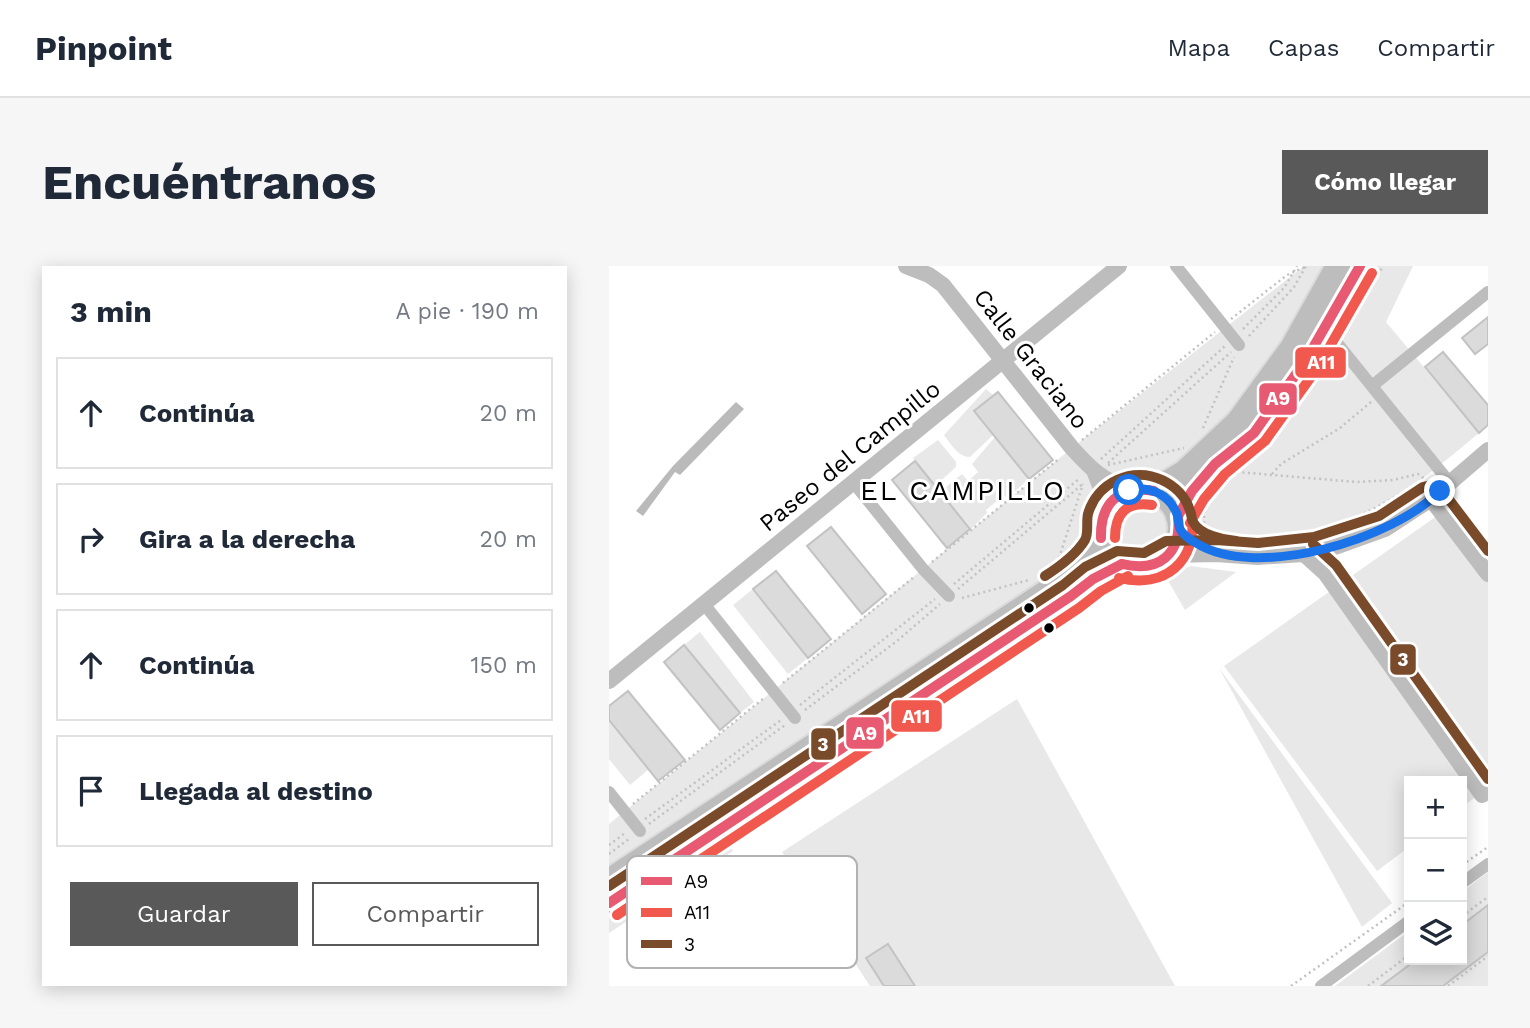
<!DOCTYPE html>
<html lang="es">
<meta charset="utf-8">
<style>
body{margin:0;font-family:"Work Sans",sans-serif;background:#f6f6f7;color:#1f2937}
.controls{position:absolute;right:21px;bottom:21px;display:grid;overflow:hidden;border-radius:0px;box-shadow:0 4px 18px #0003}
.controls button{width:63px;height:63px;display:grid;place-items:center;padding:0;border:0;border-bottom:2px solid #e0e1e3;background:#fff;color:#1f2937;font:35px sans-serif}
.stop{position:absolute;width:21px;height:21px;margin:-16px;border:5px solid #1a73e8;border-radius:50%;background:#fff}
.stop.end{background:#1a73e8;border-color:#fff;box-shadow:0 2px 7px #0008}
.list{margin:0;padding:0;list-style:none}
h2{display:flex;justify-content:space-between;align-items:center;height:91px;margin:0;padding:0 28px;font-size:30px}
h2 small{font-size:23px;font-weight:400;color:#747a83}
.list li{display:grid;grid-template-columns:46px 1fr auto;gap:21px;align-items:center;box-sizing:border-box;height:112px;margin:0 14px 14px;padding:0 14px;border:2px solid #e0e1e3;border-radius:0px}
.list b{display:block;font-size:26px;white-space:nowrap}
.list em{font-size:23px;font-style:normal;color:#747a83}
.actions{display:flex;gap:14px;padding:21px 28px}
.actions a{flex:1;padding:16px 0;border:2px solid #595959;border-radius:0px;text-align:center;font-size:24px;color:#595959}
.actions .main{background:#595959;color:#fff}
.icon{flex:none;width:38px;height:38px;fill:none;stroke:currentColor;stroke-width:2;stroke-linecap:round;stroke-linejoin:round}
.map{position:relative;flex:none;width:879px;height:720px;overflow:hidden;border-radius:0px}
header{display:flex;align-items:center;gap:42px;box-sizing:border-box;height:98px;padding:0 35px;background:#fff;border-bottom:2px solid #e0e1e3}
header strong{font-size:33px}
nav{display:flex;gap:38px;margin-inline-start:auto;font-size:24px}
.intro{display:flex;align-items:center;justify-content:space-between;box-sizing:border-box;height:168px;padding:0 42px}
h1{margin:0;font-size:49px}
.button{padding:18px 32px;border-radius:0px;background:#595959;color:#fff;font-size:24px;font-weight:700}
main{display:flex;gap:42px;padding:0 42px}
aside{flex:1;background:#fff;border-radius:0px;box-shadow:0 4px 18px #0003}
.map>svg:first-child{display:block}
.green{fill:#e8e8e8}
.water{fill:#bababa}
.building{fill:#dbdbdb;stroke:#c3c3c3;stroke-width:2}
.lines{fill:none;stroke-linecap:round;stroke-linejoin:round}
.primary-casing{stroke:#dbdbdb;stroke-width:28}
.path{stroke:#c2c2c2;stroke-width:2.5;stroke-dasharray:2 3.5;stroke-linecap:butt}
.pedestrian{stroke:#bdbdbd;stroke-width:12}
.minor{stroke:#bdbdbd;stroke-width:16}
.primary{stroke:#bdbdbd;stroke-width:24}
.bus-1-casing{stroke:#fff;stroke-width:16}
.bus-2-casing{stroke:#fff;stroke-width:16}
.bus-3-casing{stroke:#fff;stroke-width:16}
.bus-1{stroke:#e85a71;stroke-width:10}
.bus-2{stroke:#f2594e;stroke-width:10}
.bus-3{stroke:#7a4b2a;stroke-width:10}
.route{stroke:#1a73e8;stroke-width:9}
.bus-dot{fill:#000;stroke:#fff;stroke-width:2.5}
.labels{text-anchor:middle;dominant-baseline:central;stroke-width:6;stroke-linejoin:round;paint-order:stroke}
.street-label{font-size:24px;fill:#000;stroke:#fff}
.quarter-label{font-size:28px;letter-spacing:2px;fill:#000;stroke:#fff}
.key{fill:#fff;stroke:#b2b2b2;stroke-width:2}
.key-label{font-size:19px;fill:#000}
.line-badge{stroke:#fff;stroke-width:2.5}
.badge-label{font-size:19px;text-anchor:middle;font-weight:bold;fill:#fff}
</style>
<header>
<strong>Pinpoint</strong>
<nav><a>Mapa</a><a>Capas</a><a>Compartir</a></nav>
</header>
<div class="intro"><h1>Encuéntranos</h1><a class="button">Cómo llegar</a></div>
<main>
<aside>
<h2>3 min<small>A pie · 190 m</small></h2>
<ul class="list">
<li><svg class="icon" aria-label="ahead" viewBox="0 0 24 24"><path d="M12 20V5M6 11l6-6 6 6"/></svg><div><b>Continúa</b></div><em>20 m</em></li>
<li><svg class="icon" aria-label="right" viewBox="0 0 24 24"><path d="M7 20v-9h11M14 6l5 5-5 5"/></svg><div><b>Gira a la derecha</b></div><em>20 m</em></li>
<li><svg class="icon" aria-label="ahead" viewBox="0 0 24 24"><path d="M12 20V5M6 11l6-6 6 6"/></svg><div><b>Continúa</b></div><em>150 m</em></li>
<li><svg class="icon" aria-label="arrive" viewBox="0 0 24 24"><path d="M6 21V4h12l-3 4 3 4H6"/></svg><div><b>Llegada al destino</b></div></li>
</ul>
<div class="actions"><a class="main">Guardar</a><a>Compartir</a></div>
</aside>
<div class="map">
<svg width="879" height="720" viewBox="0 0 879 720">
<rect width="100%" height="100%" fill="#fff"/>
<g class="green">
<polygon points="695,0 729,0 629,155 545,225 520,224 503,217 491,264 480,291 0,615 0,558 463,182"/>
<path d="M751 0H804L777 56 870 167C827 203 785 238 731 257 721 260 710 265 700 267 670 271 639 271 609 269L601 279 590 272 580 251Z"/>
<path d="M377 123 384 129 365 145 384 169 361 191C349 191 342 178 335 169Z"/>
<polygon points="386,171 420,213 398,232 395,229 377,244 378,247 362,263 331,226 353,208 359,215 369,206 363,198"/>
<polygon points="329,174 347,196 347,201 326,220 304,192"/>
<circle cx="532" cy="262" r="30"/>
<polygon points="832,247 879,309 879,522 853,541 853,515 800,515 800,581 768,605 615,400"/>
<polygon points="582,300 627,306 576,344 557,311"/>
<polygon points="144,323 199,392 179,408 124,339"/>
<polygon points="91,366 145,436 131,447 75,379"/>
<polygon points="610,402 783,637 753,661"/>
<polygon points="408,433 566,720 261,720 173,586"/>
<polygon points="0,454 40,503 21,519 0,493"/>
<polygon points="118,576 124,585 0,667 0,652"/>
<polygon points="879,606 879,720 726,720 800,665 800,694 853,694 853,626"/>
</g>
<polygon class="water" points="127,136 135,143 71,209 66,206 34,250 27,245 64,200"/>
<g class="building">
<polygon points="879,51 879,78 866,88 853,72"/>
<polygon points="834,86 879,139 879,159 870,167 816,101"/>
<polygon points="389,126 444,194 420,213 365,145"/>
<polygon points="306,195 361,263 338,282 283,214"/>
<polygon points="222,261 277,328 253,348 198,280"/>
<polygon points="167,305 222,373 199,392 144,323"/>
<polygon points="75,379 131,447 111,464 55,396"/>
<polygon points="19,425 76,494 49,515 0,454 0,440"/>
<polygon points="879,639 879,686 834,720 772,720 807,694 853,694 853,659"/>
<polygon points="279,678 306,720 275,720 257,692"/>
</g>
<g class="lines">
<defs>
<g id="primary">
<circle cx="531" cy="262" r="40"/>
<polyline points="545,225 576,206 629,156 683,82 729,0"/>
<polyline points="569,250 583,225 606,198 645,167 697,94 751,0"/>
<polyline points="0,615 453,316 480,291 492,272"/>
<polyline points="0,637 462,330 484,313 513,298"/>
</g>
</defs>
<use href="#primary" class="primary-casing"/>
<g class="path">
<polyline points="766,14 774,0"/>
<polyline points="622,53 678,9 696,1"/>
<polyline points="634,63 675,22 688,0"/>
<polyline points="640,70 685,21 697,0"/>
<polyline points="594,162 625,91"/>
<polyline points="473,174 606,66"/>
<polyline points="492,193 616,80"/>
<polyline points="499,197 622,86"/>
<polyline points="499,199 575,182"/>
<path d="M627 206C616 219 594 236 595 254 595 262 602 268 609 269 629 274 685 271 705 266 746 255 781 235 816 212"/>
<polyline points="628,206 748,216 784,214 809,208 820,216"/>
<polyline points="663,208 672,198 731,162 762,136"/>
<polyline points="450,292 474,218"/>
<polyline points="323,296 451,192"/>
<polyline points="345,318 471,212"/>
<polyline points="349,323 475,217"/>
<polyline points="353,332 420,314"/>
<polyline points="174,417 305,311"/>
<polyline points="191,439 326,333"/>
<polyline points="196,444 288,375 331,338"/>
<polyline points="24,538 155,432"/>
<polyline points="36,553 172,454"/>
<polyline points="40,558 176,459"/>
<polyline points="0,579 16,567"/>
<polyline points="0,588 21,572"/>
<polyline points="853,599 879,581"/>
<polyline points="853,650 879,631"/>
<polyline points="682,720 800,636"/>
<polyline points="759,720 800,689"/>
<polyline points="839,720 879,690"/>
</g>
<g class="pedestrian">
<polyline points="567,0 630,79"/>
<polyline points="728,77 841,217"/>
<polyline points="763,120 879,26"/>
<polyline points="244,216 314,303 340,330"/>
<polyline points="95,338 186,452"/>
<polyline points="0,526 31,565"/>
<polyline points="853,617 879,598"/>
<polyline points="712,720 800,655"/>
</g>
<g class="minor">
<path d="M297 0 320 9 334 19 463 182C482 203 493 214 520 224"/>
<polyline points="486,207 493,225 497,242"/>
<polyline points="822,233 879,308"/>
<polyline points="571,263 585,276 605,287"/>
<polyline points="695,288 716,307 873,529 879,524"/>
<polyline points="560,289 607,288 649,291 695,288 726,281 776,263 822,233 879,184"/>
<polyline points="0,415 510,0"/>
</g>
<use href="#primary" class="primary"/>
<defs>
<g id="bus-1">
<polyline points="569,250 583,225 606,198 645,167 697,94 751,0"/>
<path d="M492 272C491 237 510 219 545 225"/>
<path d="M513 298C550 307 573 288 569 250"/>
<polyline points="0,637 462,330 484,313 513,298"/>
</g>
<g id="bus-2">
<polyline points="581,257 595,233 616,208 656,175 709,101 763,7"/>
<path d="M506 272C506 247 518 235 543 239"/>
<path d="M510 312C556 323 588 296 583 249"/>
<polyline points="8,649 470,342 492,325 519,310"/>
</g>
<g id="bus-3">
<polyline points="704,278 727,299 879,513"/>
<path d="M436 310C450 301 467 289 476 274 480 267 477 256 479 248 488 216 524 200 553 214 566 220 577 231 581 245 583 249 582 252 584 256 591 269 614 274 627 275"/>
<polyline points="0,620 454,319 476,301 508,285 535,287 557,275 607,274 649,277 705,271 770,250 814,221 822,219 832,223 879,285"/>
</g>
</defs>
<use href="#bus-1" class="bus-1-casing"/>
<use href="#bus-2" class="bus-2-casing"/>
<use href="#bus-3" class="bus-3-casing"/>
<use href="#bus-1" class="bus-1"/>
<use href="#bus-2" class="bus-2"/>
<use href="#bus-3" class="bus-3"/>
</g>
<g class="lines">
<path class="route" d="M520 224C541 220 560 228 568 248 570 253 569 259 571 263 573 268 583 275 587 277 648 315 784 273 831 225"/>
</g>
<g class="bus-dot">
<circle cx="420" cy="342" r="6"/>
<circle cx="440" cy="362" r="6"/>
</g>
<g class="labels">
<g class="street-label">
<text transform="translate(422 93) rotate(52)">Calle Graciano</text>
<text transform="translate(241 190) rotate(-39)">Paseo del Campillo</text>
</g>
<g class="quarter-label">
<text x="354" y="224">EL CAMPILLO</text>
</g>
</g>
<rect x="18" y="590" width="230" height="112" rx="10" class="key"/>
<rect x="32" y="611" width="31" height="8" fill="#e85a71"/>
<rect x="32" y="642" width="31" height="9" fill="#f2594e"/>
<rect x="32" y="674" width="31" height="8" fill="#7a4b2a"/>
<g class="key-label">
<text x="75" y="622">A9</text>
<text x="75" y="653">A11</text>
<text x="75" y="685">3</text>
</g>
<g class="line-badge">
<rect x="685" y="80" width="53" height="33" rx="7" fill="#f2594e"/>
<rect x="649" y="116" width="40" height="34" rx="7" fill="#e85a71"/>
<rect x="780" y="377" width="28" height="33" rx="7" fill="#7a4b2a"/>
<rect x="281" y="433" width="53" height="34" rx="7" fill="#f2594e"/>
<rect x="236" y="450" width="40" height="34" rx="7" fill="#e85a71"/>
<rect x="201" y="461" width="27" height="34" rx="7" fill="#7a4b2a"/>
</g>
<g class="badge-label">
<text x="712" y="103">A11</text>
<text x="669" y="139">A9</text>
<text x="794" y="400">3</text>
<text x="307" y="457">A11</text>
<text x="256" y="474">A9</text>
<text x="214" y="485">3</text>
</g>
</svg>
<div class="controls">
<button>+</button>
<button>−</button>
<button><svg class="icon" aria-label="layers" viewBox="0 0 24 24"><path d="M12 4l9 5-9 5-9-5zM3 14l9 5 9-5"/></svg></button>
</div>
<div class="stop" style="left:520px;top:224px"></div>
<div class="stop end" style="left:831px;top:225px"></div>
</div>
</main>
